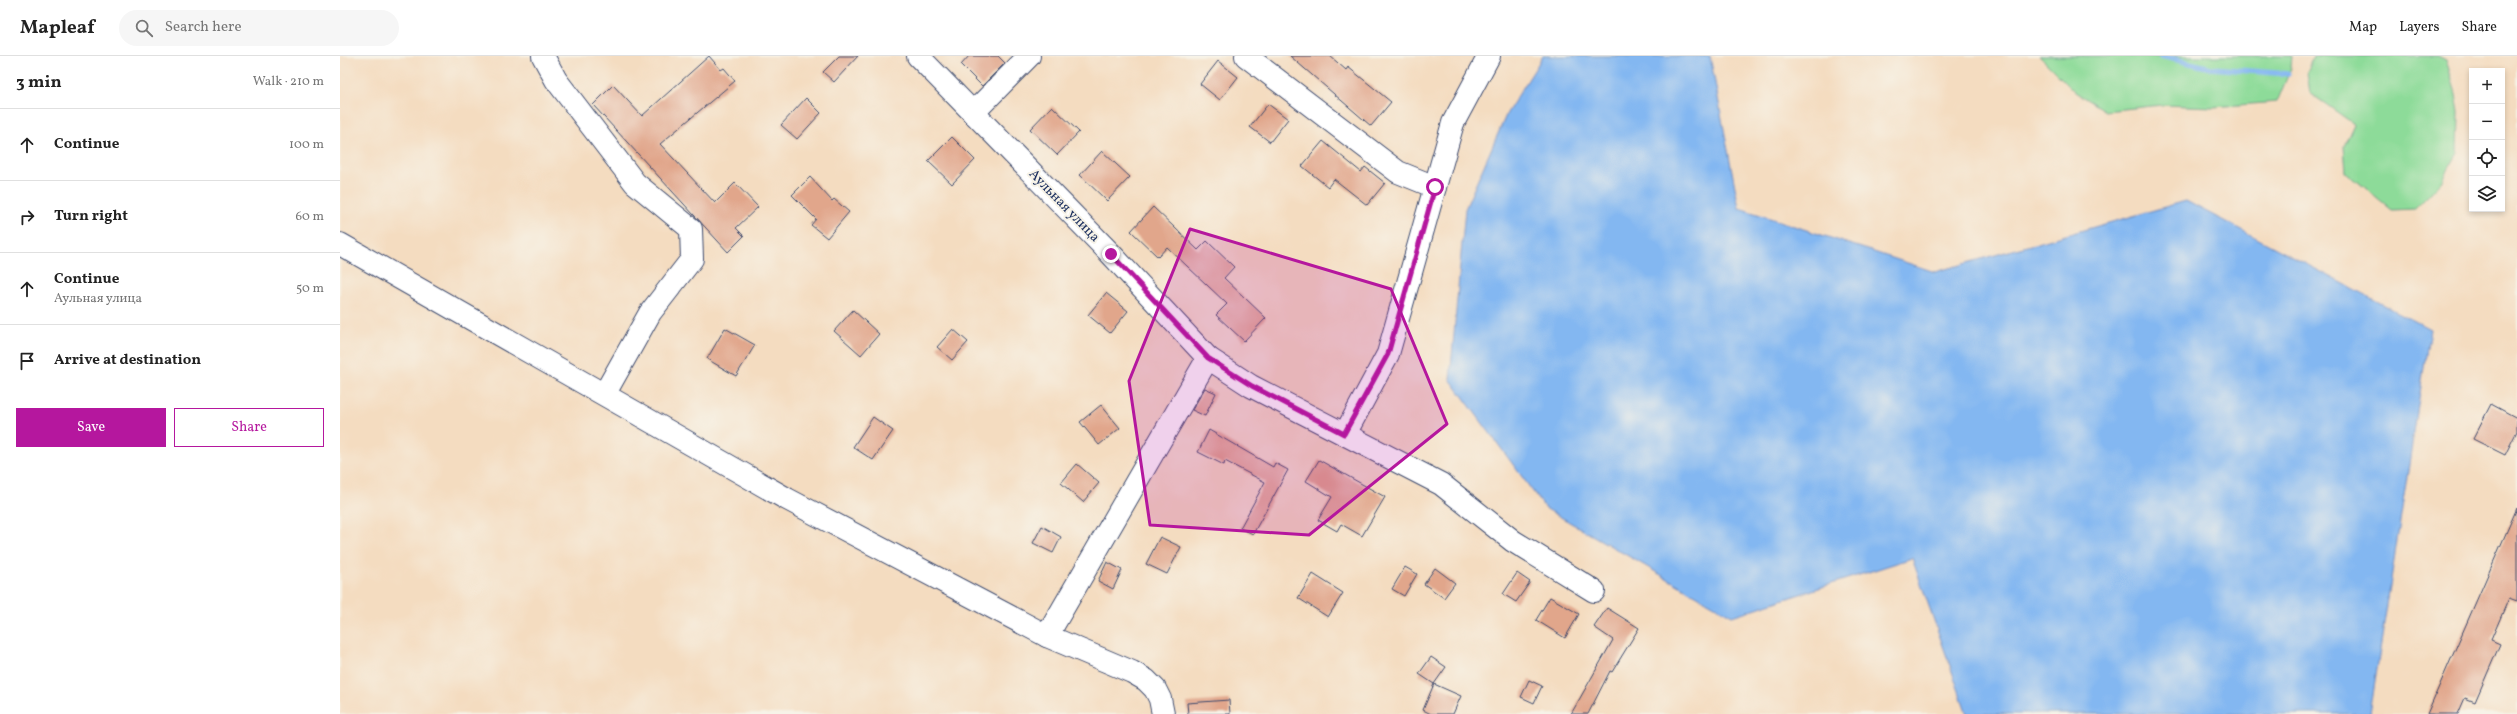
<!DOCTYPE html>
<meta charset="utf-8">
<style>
body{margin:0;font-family:Vollkorn,serif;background:#f6f6f6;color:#222}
.controls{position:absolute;right:12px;top:12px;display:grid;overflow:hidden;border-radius:0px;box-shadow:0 2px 6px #0003}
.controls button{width:36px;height:36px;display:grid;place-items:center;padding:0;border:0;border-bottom:1px solid #e0e0e0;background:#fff;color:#222;font:20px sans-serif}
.stop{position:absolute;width:12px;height:12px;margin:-9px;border:3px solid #b5179e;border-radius:50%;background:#fff}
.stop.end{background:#b5179e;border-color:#fff;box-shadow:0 1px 4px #0008}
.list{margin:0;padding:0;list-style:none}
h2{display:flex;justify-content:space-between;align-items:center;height:52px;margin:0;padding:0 16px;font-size:17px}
h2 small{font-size:13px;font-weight:400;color:#767676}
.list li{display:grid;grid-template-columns:26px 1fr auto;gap:12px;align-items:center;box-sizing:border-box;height:72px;padding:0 16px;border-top:1px solid #e0e0e0}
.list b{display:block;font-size:15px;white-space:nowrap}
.list p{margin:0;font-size:13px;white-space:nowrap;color:#767676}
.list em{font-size:13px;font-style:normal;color:#767676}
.actions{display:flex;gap:8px;padding:12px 16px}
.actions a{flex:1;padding:9px 0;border:1px solid #b5179e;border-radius:0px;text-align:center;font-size:14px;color:#b5179e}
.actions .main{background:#b5179e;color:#fff}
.icon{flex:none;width:22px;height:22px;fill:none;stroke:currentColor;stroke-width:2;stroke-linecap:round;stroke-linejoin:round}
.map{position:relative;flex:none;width:2177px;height:658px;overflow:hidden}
header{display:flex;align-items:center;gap:24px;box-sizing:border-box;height:56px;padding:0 20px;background:#fff;border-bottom:1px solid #e0e0e0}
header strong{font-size:19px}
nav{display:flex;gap:22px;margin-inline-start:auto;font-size:14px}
.search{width:280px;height:36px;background:#f6f6f6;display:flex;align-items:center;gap:10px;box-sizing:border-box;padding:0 14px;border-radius:22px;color:#767676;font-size:15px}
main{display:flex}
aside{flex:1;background:#fff}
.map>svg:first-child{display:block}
.green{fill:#8ddb99;stroke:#54857c}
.water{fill:#83b7f1;stroke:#4f73a8}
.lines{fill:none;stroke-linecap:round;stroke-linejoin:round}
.stream{stroke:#83b7f1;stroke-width:5.5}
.building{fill:#e1a68b}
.minor-casing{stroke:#3c496d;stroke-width:24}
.minor{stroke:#fff;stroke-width:22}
.route{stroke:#b5179e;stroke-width:5}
.marked{fill:#b5179e;fill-opacity:0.2;stroke:#b5179e;stroke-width:3;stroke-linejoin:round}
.labels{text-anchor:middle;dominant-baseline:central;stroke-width:4;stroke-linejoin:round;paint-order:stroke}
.street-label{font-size:14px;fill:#1b2f5e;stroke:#f7f3e8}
</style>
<header>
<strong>Mapleaf</strong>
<div class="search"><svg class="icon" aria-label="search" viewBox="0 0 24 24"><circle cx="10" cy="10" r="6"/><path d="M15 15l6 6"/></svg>Search here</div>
<nav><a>Map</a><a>Layers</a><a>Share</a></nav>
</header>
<main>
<aside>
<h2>3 min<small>Walk · 210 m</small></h2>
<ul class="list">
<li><svg class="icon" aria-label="ahead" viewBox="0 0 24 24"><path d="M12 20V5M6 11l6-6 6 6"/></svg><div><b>Continue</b></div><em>100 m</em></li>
<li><svg class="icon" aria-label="right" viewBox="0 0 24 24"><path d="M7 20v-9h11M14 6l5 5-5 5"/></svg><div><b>Turn right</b></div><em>60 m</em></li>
<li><svg class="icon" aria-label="ahead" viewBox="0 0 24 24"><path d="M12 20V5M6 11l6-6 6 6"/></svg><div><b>Continue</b><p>Аульная улица</p></div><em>50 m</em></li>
<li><svg class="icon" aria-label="arrive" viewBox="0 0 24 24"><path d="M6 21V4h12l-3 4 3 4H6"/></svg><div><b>Arrive at destination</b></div></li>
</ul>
<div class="actions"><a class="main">Save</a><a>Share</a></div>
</aside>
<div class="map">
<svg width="2177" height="658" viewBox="0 0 2177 658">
<rect width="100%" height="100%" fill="#f7f3e8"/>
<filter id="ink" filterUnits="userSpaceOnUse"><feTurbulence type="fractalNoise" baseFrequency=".025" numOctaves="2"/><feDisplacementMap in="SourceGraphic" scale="8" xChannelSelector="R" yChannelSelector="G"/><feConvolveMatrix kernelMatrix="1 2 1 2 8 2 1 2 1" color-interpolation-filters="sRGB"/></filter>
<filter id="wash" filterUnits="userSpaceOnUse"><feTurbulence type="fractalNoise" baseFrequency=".012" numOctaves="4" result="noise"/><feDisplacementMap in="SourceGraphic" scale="16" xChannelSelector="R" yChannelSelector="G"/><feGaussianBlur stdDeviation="0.9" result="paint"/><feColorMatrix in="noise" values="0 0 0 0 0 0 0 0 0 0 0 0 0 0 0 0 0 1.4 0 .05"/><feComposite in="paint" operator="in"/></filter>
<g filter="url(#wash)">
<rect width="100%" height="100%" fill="#f4dcc0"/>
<g class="green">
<polygon points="1699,0 1952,0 1951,12 1937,46 1873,51 1822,49 1765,55 1735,36"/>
<polygon points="1974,0 2098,0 2106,4 2115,33 2119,56 2118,97 2101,126 2075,153 2052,154 2006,116 2004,90 2014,68 1970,37 1967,16"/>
</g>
<polygon class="water" points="1203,0 1370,0 1399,152 1595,216 1846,145 2090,273 2030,658 1627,658 1572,502 1392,560 1205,452 1110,323 1125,153 1167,57"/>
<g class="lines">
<polyline class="stream" points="1821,0 1871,12 1948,18"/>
</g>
<g id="blocks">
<g class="building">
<polygon points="369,0 381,14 384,12 395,25 320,88 375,147 395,127 418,151 396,172 404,180 388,196 253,49 273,29 302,60"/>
<polygon points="499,0 518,0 494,26 483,16"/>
<polygon points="629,0 658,0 665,7 642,30 621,9"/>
<polygon points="950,0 990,0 1006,14 1008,11 1051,46 1031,70"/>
<polygon points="878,5 898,21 880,44 860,28"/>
<polygon points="466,42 481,57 457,83 441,69"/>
<polygon points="928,48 948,63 930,86 910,71"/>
<polygon points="712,50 739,76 717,99 690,73"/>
<polygon points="612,81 635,104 612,128 588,105"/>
<polygon points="983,85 1021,116 1025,111 1045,127 1027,149 994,123 988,131 962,110"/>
<polygon points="762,95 790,121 767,145 740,119"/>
<polygon points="470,121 492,145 494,143 509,156 487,182 471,169 476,163 452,139"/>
<polygon points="813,151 858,194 867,185 894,211 884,222 926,262 904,285 876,259 887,248 827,191 818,201 791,175"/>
<polygon points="766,237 788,255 770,277 748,259"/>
<polygon points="513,254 539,278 521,299 494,275"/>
<polygon points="385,272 415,289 396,320 367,303"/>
<polygon points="613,273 628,286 612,304 597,291"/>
<polygon points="865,332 876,337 865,360 852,354"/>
<polygon points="2151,348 2177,362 2177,375 2165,399 2133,383"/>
<polygon points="761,349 780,372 759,389 740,366"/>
<polygon points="533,361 553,375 533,404 513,391"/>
<polygon points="869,374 933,411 935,407 948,414 913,478 900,472 925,426 885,405 884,409 858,396"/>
<polygon points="979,404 1045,441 1022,480 1001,468 997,475 978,464 992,441 966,425"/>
<polygon points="737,408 759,427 743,446 721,427"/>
<polygon points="2177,452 2177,545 2169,542 2151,584 2160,588 2135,646 2125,642 2118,658 2087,658"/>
<polygon points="702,470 721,481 713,497 693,487"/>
<polygon points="820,481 841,491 827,518 806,508"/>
<polygon points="767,506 782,514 773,533 758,525"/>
<polygon points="1065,511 1077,518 1064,540 1052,533"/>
<polygon points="1095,512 1115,527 1104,542 1084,528"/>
<polygon points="1177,517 1190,526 1176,546 1163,538"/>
<polygon points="973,518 1003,537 988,561 958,542"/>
<polygon points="1210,541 1239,558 1225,582 1196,564"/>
<polygon points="1267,552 1299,572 1272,616 1270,615 1248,658 1231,658 1273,584 1254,571"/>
<polygon points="1091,601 1106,611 1094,628 1079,618"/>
<polygon points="1189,624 1202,630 1194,647 1181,641"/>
<polygon points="1094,628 1121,640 1113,658 1091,658 1083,654"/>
<polygon points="889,644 890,658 848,658 847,647"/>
</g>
</g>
</g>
<g filter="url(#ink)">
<use href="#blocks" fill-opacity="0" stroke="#3c496d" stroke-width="1"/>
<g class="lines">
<defs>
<g id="minor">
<polyline points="203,0 216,24 295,127 351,173 352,203 310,257 265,337"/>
<polyline points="578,0 771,198 868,302"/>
<polyline points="906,0 1058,116 1095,131"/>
<polyline points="633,57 689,0"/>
<polyline points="0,188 447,443 707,580 792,616 806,624 815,633 820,643 823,658"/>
<polyline points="1005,378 1048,298 1113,67 1149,0"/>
<polyline points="707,580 868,302 911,330 1101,428 1173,485 1254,535"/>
</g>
</defs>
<use href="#minor" class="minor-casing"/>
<use href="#minor" class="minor"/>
</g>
</g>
<g class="lines" filter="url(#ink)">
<polyline class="route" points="771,198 868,302 912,330 1004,378 1048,298 1095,131"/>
</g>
<path class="marked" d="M850 173 1051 233 1107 368 969 479 810 469 789 325Z"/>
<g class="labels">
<g class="street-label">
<text transform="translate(724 150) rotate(46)">Аульная улица</text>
</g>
</g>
</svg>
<div class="controls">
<button>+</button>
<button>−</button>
<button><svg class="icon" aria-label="locate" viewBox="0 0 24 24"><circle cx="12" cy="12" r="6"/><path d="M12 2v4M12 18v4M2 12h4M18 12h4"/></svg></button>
<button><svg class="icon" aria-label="layers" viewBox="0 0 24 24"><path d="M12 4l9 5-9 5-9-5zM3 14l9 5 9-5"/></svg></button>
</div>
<div class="stop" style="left:1095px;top:131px"></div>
<div class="stop end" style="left:771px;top:198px"></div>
</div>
</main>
